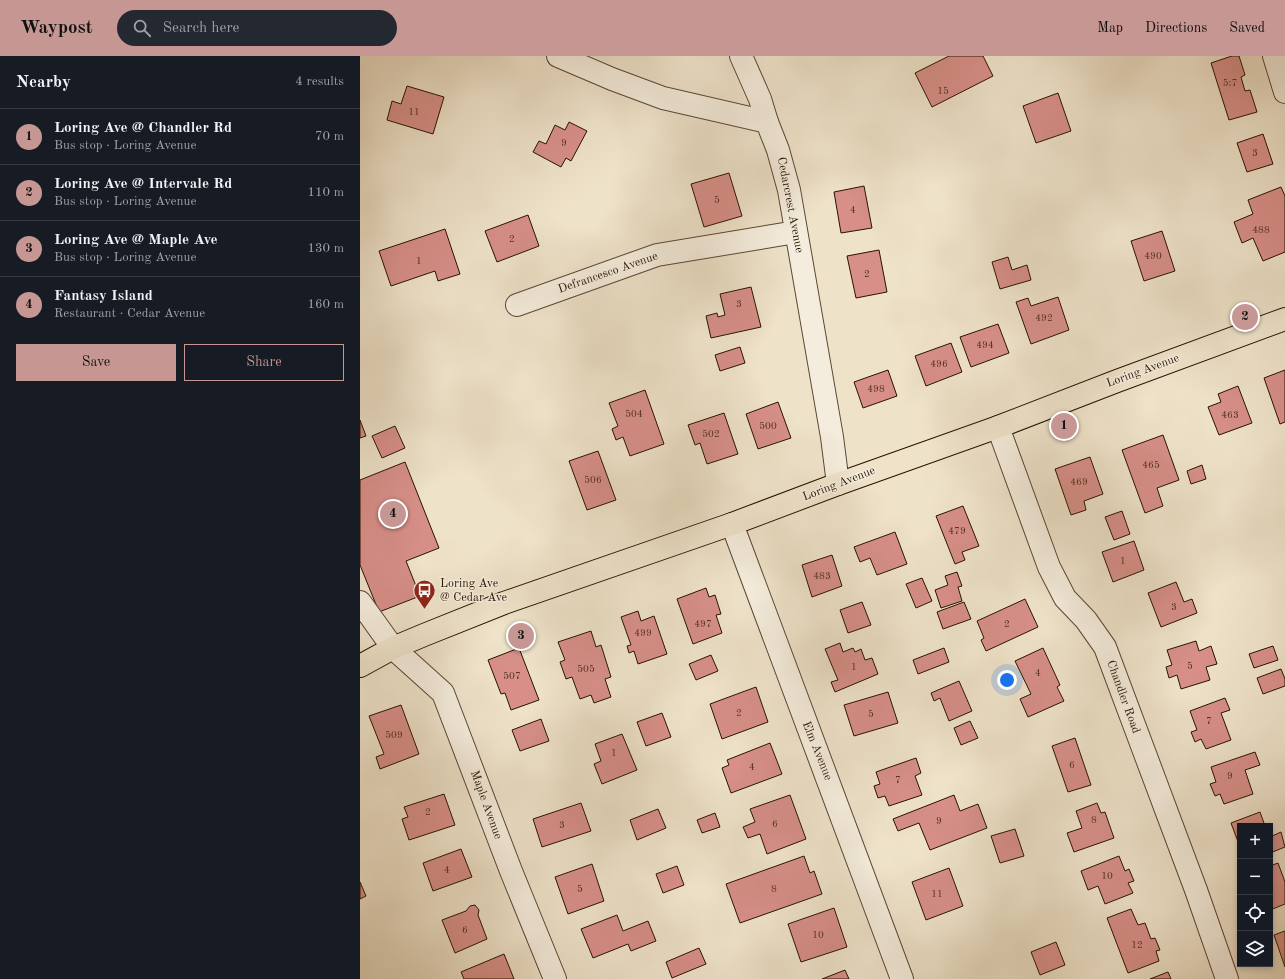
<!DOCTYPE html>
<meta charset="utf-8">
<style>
body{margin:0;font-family:"Old Standard TT",serif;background:#242831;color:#f1f3f6}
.controls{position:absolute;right:12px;bottom:12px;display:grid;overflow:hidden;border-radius:0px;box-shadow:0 2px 6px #0003}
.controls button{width:36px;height:36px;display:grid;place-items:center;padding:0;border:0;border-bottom:1px solid #363941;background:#171b24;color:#f1f3f6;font:20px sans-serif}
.you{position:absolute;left:647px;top:624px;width:14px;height:14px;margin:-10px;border:3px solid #fff;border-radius:50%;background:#1a73e8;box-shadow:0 0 0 6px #1a73e833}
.badge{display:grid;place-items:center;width:26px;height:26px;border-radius:50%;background:#c59692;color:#111;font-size:13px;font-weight:700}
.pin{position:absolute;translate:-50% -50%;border:2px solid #fff;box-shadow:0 1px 4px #0006}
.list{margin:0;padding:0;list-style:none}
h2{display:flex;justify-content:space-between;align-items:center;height:52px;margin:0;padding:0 16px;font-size:17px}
h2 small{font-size:13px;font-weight:400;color:#9ea1a6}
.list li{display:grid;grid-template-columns:26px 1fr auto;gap:12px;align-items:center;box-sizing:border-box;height:56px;padding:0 16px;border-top:1px solid #363941}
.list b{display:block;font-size:15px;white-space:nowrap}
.list p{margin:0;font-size:13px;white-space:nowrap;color:#9ea1a6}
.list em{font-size:13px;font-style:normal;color:#9ea1a6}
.actions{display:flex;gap:8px;padding:12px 16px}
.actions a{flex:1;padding:9px 0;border:1px solid #c59692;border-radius:0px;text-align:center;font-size:14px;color:#c59692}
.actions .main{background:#c59692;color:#111}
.icon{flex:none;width:22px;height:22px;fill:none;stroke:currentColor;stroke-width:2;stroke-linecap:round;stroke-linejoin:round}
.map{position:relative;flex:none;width:925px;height:923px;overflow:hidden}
header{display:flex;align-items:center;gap:24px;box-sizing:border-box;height:56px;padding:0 20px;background:#c59692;color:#111}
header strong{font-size:19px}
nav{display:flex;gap:22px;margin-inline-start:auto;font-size:14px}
.search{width:280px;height:36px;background:#242831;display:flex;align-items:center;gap:10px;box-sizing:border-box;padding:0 14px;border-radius:22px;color:#9ea1a6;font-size:15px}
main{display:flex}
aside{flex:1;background:#171b24}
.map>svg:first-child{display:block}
.building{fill:#d78f88;stroke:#281202}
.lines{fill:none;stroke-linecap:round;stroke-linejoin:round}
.street-casing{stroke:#5a4634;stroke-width:24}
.highway-casing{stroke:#281202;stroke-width:24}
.street{stroke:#f4ecdc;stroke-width:22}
.highway{stroke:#eee2c9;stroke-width:22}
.labels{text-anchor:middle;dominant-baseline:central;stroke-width:3;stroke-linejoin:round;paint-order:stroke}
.number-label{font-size:10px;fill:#543124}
.street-label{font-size:12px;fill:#281202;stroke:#f4ecdc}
.poi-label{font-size:12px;fill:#281202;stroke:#f4ecdc;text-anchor:start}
</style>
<header>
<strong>Waypost</strong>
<div class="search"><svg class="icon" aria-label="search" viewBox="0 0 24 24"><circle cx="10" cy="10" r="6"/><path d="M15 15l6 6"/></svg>Search here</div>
<nav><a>Map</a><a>Directions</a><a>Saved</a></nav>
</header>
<main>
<aside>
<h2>Nearby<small>4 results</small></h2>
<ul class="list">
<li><span class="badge">1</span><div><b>Loring Ave @ Chandler Rd</b><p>Bus stop · Loring Avenue</p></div><em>70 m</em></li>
<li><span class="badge">2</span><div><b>Loring Ave @ Intervale Rd</b><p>Bus stop · Loring Avenue</p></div><em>110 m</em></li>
<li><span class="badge">3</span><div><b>Loring Ave @ Maple Ave</b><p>Bus stop · Loring Avenue</p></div><em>130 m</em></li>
<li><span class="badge">4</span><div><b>Fantasy Island</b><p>Restaurant · Cedar Avenue</p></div><em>160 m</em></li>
</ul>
<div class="actions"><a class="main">Save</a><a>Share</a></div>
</aside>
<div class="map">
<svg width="925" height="923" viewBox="0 0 925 923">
<rect width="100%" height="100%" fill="#eee2c9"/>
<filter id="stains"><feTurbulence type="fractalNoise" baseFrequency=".005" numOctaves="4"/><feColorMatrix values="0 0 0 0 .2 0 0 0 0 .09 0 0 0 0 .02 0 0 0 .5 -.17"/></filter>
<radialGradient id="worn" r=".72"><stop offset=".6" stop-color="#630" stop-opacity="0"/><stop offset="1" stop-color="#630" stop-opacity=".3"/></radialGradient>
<g class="building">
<polygon points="589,0 623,0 633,20 572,51 555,17"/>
<polygon points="872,0 879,0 885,19 881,21 885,35 890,34 897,56 869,64 851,7"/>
<polygon points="47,30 84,41 73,78 27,64 32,45 41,48"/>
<polygon points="698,37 711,75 676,87 663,50"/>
<polygon points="209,66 227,75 211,105 206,102 201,111 173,96 179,85 186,88 195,69 205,74"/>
<polygon points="903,78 913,108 887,116 877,87"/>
<polygon points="369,117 382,160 344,171 331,128"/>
<polygon points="504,130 512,172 481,177 474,136"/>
<polygon points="921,131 925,140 925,196 903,205 893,182 882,187 874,166 893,158 888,144"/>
<polygon points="168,159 179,190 137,206 125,175"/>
<polygon points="85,173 100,218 78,225 75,215 31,230 19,195"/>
<polygon points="802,175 815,215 784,225 771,185"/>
<polygon points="519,194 527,236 496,242 487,200"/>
<polygon points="648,201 652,214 667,209 671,224 640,233 632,206"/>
<polygon points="391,231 401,271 351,282 346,260 357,257 358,261 365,259 360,238"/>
<polygon points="698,241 709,274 671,288 656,246 668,242 671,250"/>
<polygon points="638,268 649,297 611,311 600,281"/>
<polygon points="591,287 602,316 566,330 555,300"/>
<polygon points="380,291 385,307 360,315 355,299"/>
<polygon points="528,314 537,340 503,352 494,326"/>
<polygon points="925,314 925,366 920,368 904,322"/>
<polygon points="878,330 892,367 859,379 848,351 861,346 858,338"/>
<polygon points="285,334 304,388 270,400 263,381 256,384 252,373 258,370 249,347"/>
<polygon points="418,346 431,382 398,393 386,358"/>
<polygon points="364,357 378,398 347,408 340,387 335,389 328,369"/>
<polygon points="0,364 6,380 0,382"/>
<polygon points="35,370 45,392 22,402 12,380"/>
<polygon points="803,379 819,424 797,432 803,450 785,457 762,394"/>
<polygon points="238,395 256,444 227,454 209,405"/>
<polygon points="730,401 743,438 724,445 726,454 711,459 695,413"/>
<polygon points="45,406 79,492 46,505 60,540 19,556 0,509 0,424"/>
<polygon points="842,409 846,423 831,428 827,415"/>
<polygon points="603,450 619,490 602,496 605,504 595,508 576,460"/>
<polygon points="762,455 770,478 754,484 745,461"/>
<polygon points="535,476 547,508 517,519 510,502 500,506 494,491"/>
<polygon points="774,485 784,514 753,526 742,496"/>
<polygon points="472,499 482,530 452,541 442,509"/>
<polygon points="597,516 602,530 598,531 602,545 581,552 575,534 588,529 585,520"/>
<polygon points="562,522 572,545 556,552 546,528"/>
<polygon points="816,526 824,546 832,543 837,557 801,571 788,537"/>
<polygon points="346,532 349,541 355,539 361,558 356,559 362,577 333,588 317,543"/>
<polygon points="665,543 678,571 626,595 621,584 624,582 617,565"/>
<polygon points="502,546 511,569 488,577 480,554"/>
<polygon points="604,546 611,563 583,573 577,556"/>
<polygon points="278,555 281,565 294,560 307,598 278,608 274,595 269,597 267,590 271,589 261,561"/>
<polygon points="231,575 236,591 241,589 251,621 245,623 251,641 234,647 231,639 220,643 212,621 206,623 200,606 205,604 198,586"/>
<polygon points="836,585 839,595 851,590 857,608 846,611 850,624 821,633 817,619 809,622 806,611 812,609 807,594"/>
<polygon points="480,587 483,596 493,592 495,596 501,593 505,604 512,602 518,618 475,636 471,626 478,624 465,593"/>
<polygon points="913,590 918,604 894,612 889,598"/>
<polygon points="159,592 179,644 151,654 145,637 141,638 128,604"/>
<polygon points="584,592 589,606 558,618 553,604"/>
<polygon points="683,592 700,629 697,631 704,645 668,661 660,643 671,638 655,605"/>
<polygon points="351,599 358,615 336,624 329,608"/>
<polygon points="921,613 925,623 925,630 903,638 897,622"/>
<polygon points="599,625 612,655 589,665 580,642 574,645 571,637"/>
<polygon points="396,631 408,666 362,683 350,648"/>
<polygon points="528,636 538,667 494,680 484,649"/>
<polygon points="865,642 870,654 861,657 871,684 846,693 841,683 835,686 831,676 837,674 830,655"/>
<polygon points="41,649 59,698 20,713 16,701 24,698 9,660"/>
<polygon points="302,657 311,681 286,690 277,666"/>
<polygon points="181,663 189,685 160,695 152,674"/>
<polygon points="610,665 618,682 601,689 594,672"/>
<polygon points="262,678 277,714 242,728 234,708 241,705 235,688"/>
<polygon points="715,682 731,729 708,736 692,690"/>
<polygon points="410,687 422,718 371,737 362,712 369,709 367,704"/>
<polygon points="895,696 900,709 885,714 893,738 864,748 860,738 855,740 850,728 856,726 851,711"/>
<polygon points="556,702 561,717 555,720 562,739 529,750 525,740 518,742 514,730 520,728 516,716"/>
<polygon points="84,738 95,769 49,784 42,763 48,761 44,751"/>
<polygon points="430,739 446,783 407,798 400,778 388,782 383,771 395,766 390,753"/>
<polygon points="594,739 600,755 618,748 627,772 570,794 559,767 538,775 533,763"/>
<polygon points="221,747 231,775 182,791 173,763"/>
<polygon points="737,747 741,757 745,756 754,782 714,796 707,777 722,772 716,755"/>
<polygon points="298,753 306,772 277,784 270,764"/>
<polygon points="900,756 905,770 880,770 880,791 871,767"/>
<polygon points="355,757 360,771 342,777 337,764"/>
<polygon points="655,773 664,800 640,807 631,780"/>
<polygon points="921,776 925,791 910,797 910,781"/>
<polygon points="101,793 112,821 73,835 63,807"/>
<polygon points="444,800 450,817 454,815 462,838 380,867 366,828"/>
<polygon points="759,800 765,815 769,813 774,825 768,827 773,837 745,848 738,830 728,834 721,815"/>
<polygon points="918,807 925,826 925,848 910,854 910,810"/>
<polygon points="232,808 244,845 208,858 195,821"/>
<polygon points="317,810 324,829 303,837 296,818"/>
<polygon points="589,812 603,850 566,864 552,826"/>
<polygon points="0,826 6,840 0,843"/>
<polygon points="115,849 119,854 118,859 127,883 95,897 82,864 106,855 110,850"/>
<polygon points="474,852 487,891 441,906 428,868"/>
<polygon points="771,853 778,869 785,867 791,883 795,882 800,894 796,895 799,905 768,917 747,862"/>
<polygon points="257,859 263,875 288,865 296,885 271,895 268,888 233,902 221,873"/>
<polygon points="925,875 925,911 914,879"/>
<polygon points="696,886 705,909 680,919 671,896"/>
<polygon points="339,892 346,908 312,922 306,906"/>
<polygon points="144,898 154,923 104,923 101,916"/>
<polygon points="485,914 489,923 462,923"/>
<polygon points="808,916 811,923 790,923"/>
</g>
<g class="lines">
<defs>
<g id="street">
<polyline points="198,0 252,23 303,42 407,66 418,94 429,134 472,381 478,428"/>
<polyline points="381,0 400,43 407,66"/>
<polyline points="914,0 925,36"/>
<polyline points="157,249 297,199 436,176"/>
<polyline points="638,371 689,511 705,542 726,564 745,591 836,834 867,923"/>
<polyline points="372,468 542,923"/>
<polyline points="0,546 33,592 83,637 151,815 195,923"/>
</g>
<polyline id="highway" points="0,610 33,592 64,579 144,547 372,468 478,428 638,371 757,325 925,263"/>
</defs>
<use href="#street" class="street-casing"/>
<use href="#highway" class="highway-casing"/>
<use href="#street" class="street"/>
<use href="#highway" class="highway"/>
</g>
<defs>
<symbol id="bus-pin" viewBox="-11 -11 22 30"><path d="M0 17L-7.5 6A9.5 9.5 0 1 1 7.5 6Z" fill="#8f2418" stroke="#f4ecdc"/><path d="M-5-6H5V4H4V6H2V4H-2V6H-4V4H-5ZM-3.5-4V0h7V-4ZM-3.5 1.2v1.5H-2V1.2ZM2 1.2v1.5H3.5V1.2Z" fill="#fff"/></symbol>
</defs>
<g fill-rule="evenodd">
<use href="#bus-pin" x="52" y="522" width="25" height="34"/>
</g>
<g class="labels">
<g class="number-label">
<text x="870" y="27">5;7</text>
<text x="583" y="35">15</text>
<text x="54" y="56">11</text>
<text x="204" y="87">9</text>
<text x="895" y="97">3</text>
<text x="357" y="144">5</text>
<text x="493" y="154">4</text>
<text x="901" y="174">488</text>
<text x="152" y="183">2</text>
<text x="793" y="200">490</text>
<text x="59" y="205">1</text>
<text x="507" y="218">2</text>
<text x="379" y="248">3</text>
<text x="684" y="262">492</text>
<text x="625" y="289">494</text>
<text x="579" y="308">496</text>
<text x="516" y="333">498</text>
<text x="274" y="358">504</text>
<text x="870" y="359">463</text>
<text x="408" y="370">500</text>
<text x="351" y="378">502</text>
<text x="791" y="409">465</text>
<text x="233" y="424">506</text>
<text x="719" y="426">469</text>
<text x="597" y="475">479</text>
<text x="763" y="505">1</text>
<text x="462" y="520">483</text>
<text x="814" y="551">3</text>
<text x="343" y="568">497</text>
<text x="647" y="568">2</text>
<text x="283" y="577">499</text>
<text x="830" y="610">5</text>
<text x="494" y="611">1</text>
<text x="226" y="613">505</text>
<text x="678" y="617">4</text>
<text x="152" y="620">507</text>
<text x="379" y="657">2</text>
<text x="511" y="658">5</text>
<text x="849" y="665">7</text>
<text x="34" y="679">509</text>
<text x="254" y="697">1</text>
<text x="712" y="709">6</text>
<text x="392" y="711">4</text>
<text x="870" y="720">9</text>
<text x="538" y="724">7</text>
<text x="68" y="756">2</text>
<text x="734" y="764">8</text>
<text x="579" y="765">9</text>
<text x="415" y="768">6</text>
<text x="202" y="769">3</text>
<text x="87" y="814">4</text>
<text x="747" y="820">10</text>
<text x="220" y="833">5</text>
<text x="414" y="833">8</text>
<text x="577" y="838">11</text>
<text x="105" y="874">6</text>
<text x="458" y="879">10</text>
<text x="777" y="889">12</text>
</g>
<g class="street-label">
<text transform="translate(430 149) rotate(79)">Cedarcrest Avenue</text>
<text transform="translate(248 217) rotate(-19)">Defrancesco Avenue</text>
<text transform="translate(783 315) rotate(-20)">Loring Avenue</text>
<text transform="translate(479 428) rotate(-21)">Loring Avenue</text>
<text transform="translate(763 641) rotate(70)">Chandler Road</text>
<text transform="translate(457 695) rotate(68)">Elm Avenue</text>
<text transform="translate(126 749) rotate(70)">Maple Avenue</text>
</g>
<g class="poi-label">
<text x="80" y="528">Loring Ave<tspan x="80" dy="14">@ Cedar Ave</tspan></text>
</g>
</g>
<rect width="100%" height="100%" filter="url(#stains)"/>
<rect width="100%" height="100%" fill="url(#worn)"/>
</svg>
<div class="controls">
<button>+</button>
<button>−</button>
<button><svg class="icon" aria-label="locate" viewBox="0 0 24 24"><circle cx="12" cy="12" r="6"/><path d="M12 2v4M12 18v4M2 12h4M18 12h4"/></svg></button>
<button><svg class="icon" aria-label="layers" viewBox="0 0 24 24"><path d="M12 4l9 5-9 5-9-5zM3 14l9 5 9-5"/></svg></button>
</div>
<div class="you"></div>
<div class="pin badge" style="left:704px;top:370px">1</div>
<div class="pin badge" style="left:885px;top:261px">2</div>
<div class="pin badge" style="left:161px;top:580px">3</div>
<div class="pin badge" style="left:33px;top:458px">4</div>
</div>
</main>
